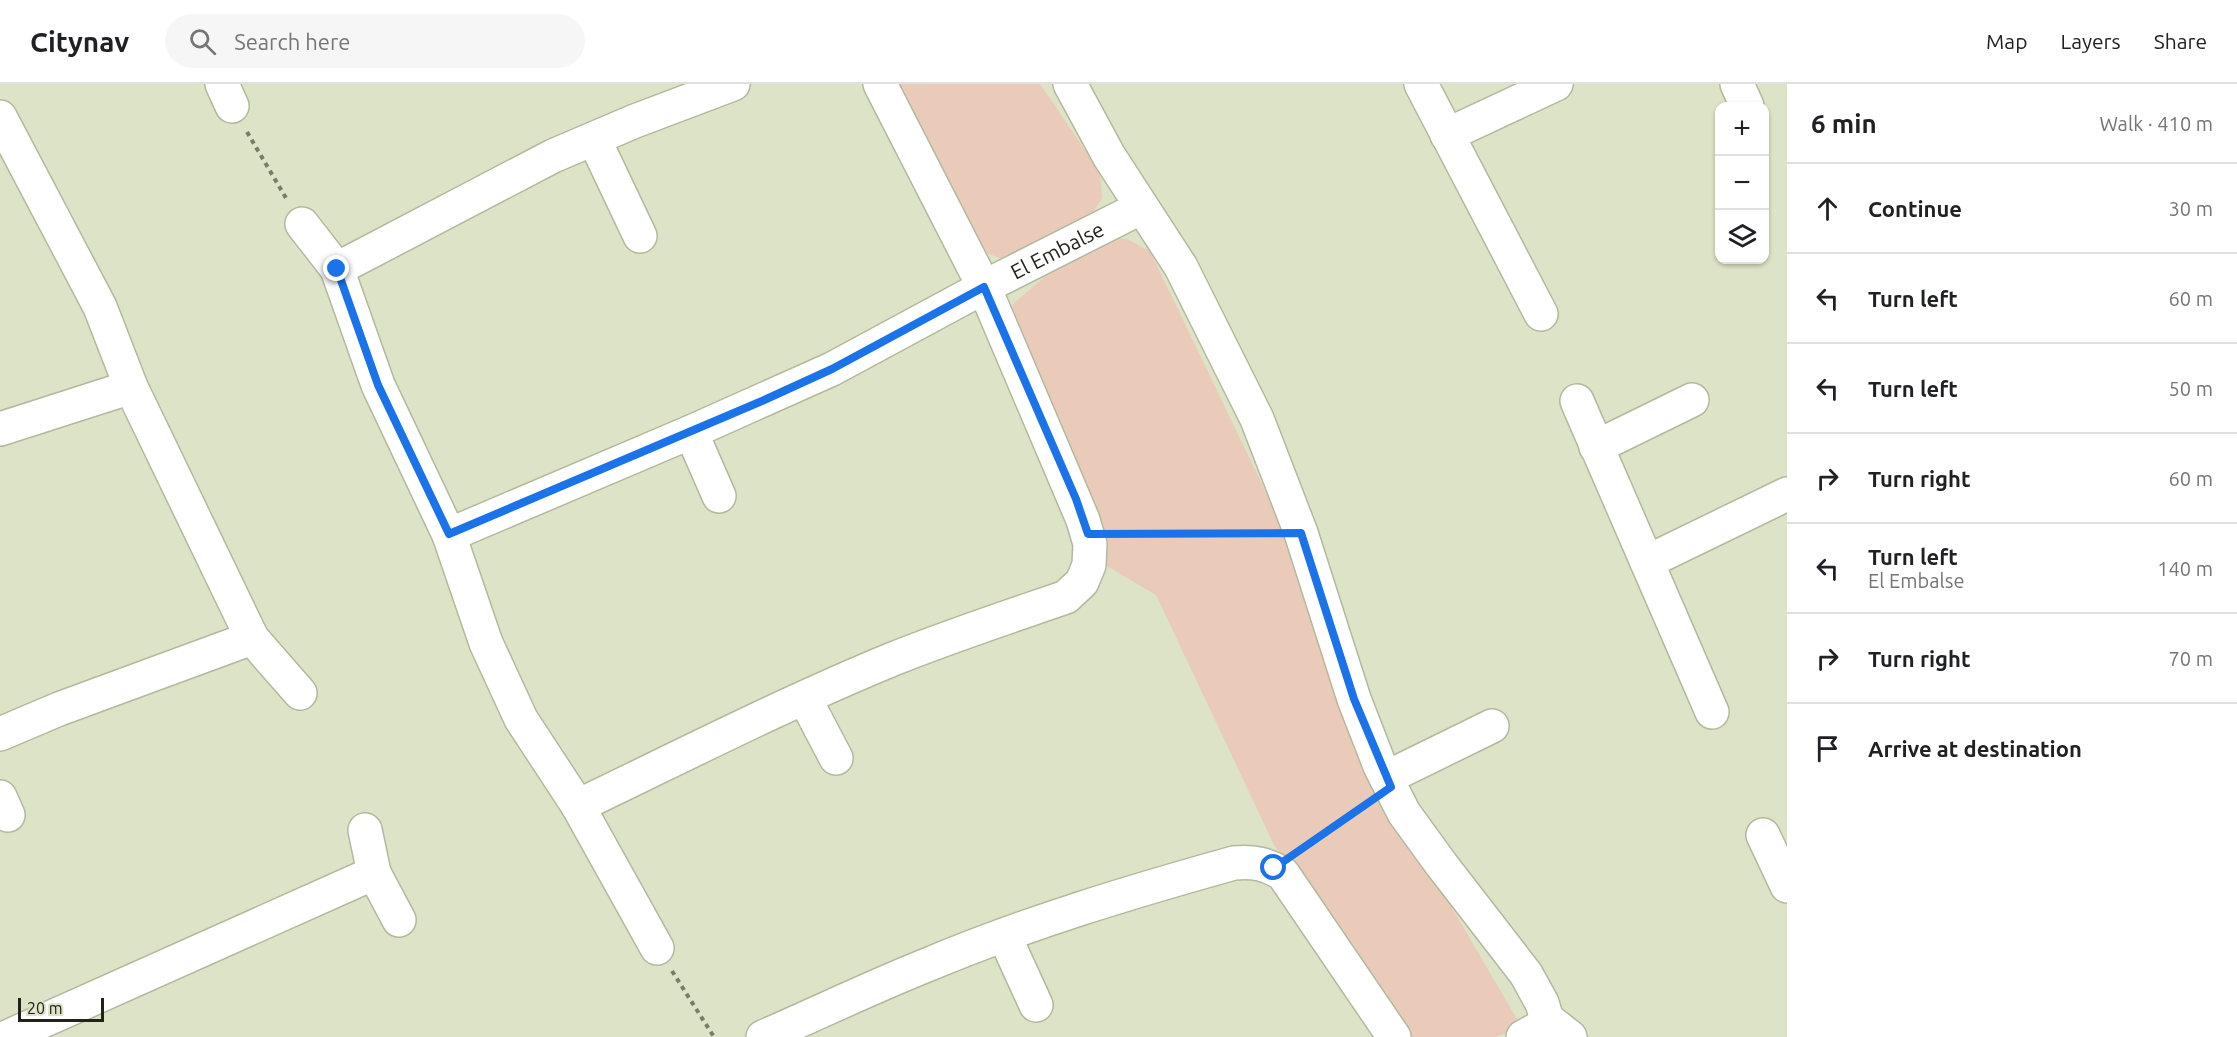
<!DOCTYPE html>
<meta charset="utf-8">
<style>
body{margin:0;font-family:Ubuntu,sans-serif;background:#f6f6f6;color:#202124}
.controls{position:absolute;right:18px;top:18px;display:grid;overflow:hidden;border-radius:12px;box-shadow:0 2px 4px #0004}
.controls button{width:54px;height:54px;display:grid;place-items:center;padding:0;border:0;border-bottom:2px solid #e0e0e0;background:#fff;color:#202124;font:30px sans-serif}
.scale{position:absolute;left:18px;bottom:15px;width:86px;box-sizing:border-box;padding-left:6px;border:3px solid #212318;border-top:0;font-size:16px;line-height:21px;white-space:nowrap;color:#212318;-webkit-text-stroke:4px #dde3c6;paint-order:stroke}
.stop{position:absolute;width:18px;height:18px;margin:-14px;border:4px solid #1a73e8;border-radius:50%;background:#fff}
.stop.end{background:#1a73e8;border-color:#fff;box-shadow:0 2px 6px #0008}
.list{margin:0;padding:0;list-style:none}
h2{display:flex;justify-content:space-between;align-items:center;height:78px;margin:0;padding:0 24px;font-size:26px}
h2 small{font-size:20px;font-weight:400;color:#757577}
.list li{display:grid;grid-template-columns:39px 1fr auto;gap:18px;align-items:center;box-sizing:border-box;height:90px;padding:0 24px;border-top:2px solid #e0e0e0}
.list b{display:block;font-size:22px;white-space:nowrap}
.list p{margin:0;font-size:20px;white-space:nowrap;color:#757577}
.list em{font-size:20px;font-style:normal;color:#757577}
.icon{flex:none;width:33px;height:33px;fill:none;stroke:currentColor;stroke-width:2;stroke-linecap:round;stroke-linejoin:round}
.map{position:relative;flex:none;width:1787px;height:953px;overflow:hidden}
header{display:flex;align-items:center;gap:36px;box-sizing:border-box;height:84px;padding:0 30px;background:#fff;border-bottom:2px solid #e0e0e0}
header strong{font-size:28px}
nav{display:flex;gap:33px;margin-inline-start:auto;font-size:21px}
.search{width:420px;height:54px;background:#f6f6f6;display:flex;align-items:center;gap:15px;box-sizing:border-box;padding:0 21px;border-radius:33px;color:#757577;font-size:22px}
main{display:flex}
aside{flex:1;background:#fff}
.map>svg:first-child{display:block}
.green{fill:#eacbba}
.lines{fill:none;stroke-linecap:round;stroke-linejoin:round}
.minor-casing{stroke:#b3b99d;stroke-width:36}
.path{stroke:#787c69;stroke-width:4;stroke-dasharray:4.5 4.5;stroke-linecap:butt}
.minor{stroke:#fff;stroke-width:33}
.route{stroke:#1a73e8;stroke-width:8}
.labels{text-anchor:middle;dominant-baseline:central;stroke-width:6;stroke-linejoin:round;paint-order:stroke}
.street-label{font-size:21px;fill:#212318;stroke:#dde3c6}
</style>
<header>
<strong>Citynav</strong>
<div class="search"><svg class="icon" aria-label="search" viewBox="0 0 24 24"><circle cx="10" cy="10" r="6"/><path d="M15 15l6 6"/></svg>Search here</div>
<nav><a>Map</a><a>Layers</a><a>Share</a></nav>
</header>
<main>
<div class="map">
<svg width="1787" height="953" viewBox="0 0 1787 953">
<rect width="100%" height="100%" fill="#dde3c6"/>
<g class="green">
<polygon points="893,0 1040,0 1100,88 1102,114 1088,137 1008,177 970,163"/>
<polygon points="1111,154 1127,155 1150,167 1283,444 1396,738 1455,829 1517,935 1517,944 1496,953 1402,953 1300,794 1274,761 1156,511 1103,480 1009,245 1013,220 1049,189"/>
</g>
<g class="lines">
<defs>
<g id="minor">
<polyline points="222,0 232,22"/>
<polyline points="1070,0 1109,72 1181,183 1257,335 1301,449 1354,615 1380,682 1404,729 1441,780 1526,890 1542,919 1547,935 1570,953"/>
<polyline points="1421,0 1541,230"/>
<polyline points="1737,0 1747,22"/>
<polyline points="0,33 100,223 131,303 252,554 300,609"/>
<polyline points="1447,51 1556,0"/>
<polyline points="594,55 640,152"/>
<polyline points="302,140 337,185 378,301 449,451 486,559 521,635 578,722 657,864"/>
<polyline points="337,185 553,72 635,37 733,0"/>
<polyline points="1577,317 1712,628"/>
<polyline points="0,345 131,303"/>
<polyline points="691,348 719,412"/>
<polyline points="1596,363 1692,316"/>
<path id="s1" d="M449 451 691 348 832 285 984 203 1142 123"/>
<polyline points="1647,478 1787,410"/>
<polyline points="805,615 836,674"/>
<polyline points="0,650 59,625 252,554"/>
<polyline points="1386,694 1492,642"/>
<polyline points="0,713 8,731"/>
<path d="M578 722C682 672 786 619 893 575 950 552 1008 533 1066 513L1082 498 1089 481 1090 460 1083 436 984 203 880 0"/>
<polyline points="365,746 374,789 399,836"/>
<polyline points="1763,751 1787,802"/>
<polyline points="1004,851 1036,921"/>
<polyline points="7,953 374,789"/>
<path d="M763 953C818 929 872 903 927 881 1027 839 1130 808 1234 779 1253 777 1267 780 1283 790L1394 953"/>
<polyline points="1523,953 1543,942 1547,935"/>
</g>
</defs>
<use href="#minor" class="minor-casing"/>
<g class="path">
<polyline points="247,48 286,114"/>
<polyline points="1119,449 1267,449"/>
<polyline points="1300,766 1365,720"/>
<polyline points="672,887 714,953"/>
</g>
<use href="#minor" class="minor"/>
</g>
<g class="lines">
<polyline class="route" points="337,185 378,301 449,450 762,317 832,285 984,203 1076,415 1088,450 1301,449 1354,615 1391,703 1274,784"/>
</g>
<g class="labels">
<g class="street-label">
<text stroke="none"><textPath href="#s1" startOffset="672">El Embalse</textPath></text>
</g>
</g>
</svg>
<div class="controls">
<button>+</button>
<button>−</button>
<button><svg class="icon" aria-label="layers" viewBox="0 0 24 24"><path d="M12 4l9 5-9 5-9-5zM3 14l9 5 9-5"/></svg></button>
</div>
<div class="scale">20 m</div>
<div class="stop" style="left:1274px;top:784px"></div>
<div class="stop end" style="left:337px;top:185px"></div>
</div>
<aside>
<h2>6 min<small>Walk · 410 m</small></h2>
<ul class="list">
<li><svg class="icon" aria-label="ahead" viewBox="0 0 24 24"><path d="M12 20V5M6 11l6-6 6 6"/></svg><div><b>Continue</b></div><em>30 m</em></li>
<li><svg class="icon" aria-label="left" viewBox="0 0 24 24"><path d="M17 20v-9H6M10 6l-5 5 5 5"/></svg><div><b>Turn left</b></div><em>60 m</em></li>
<li><svg class="icon" aria-label="left" viewBox="0 0 24 24"><path d="M17 20v-9H6M10 6l-5 5 5 5"/></svg><div><b>Turn left</b></div><em>50 m</em></li>
<li><svg class="icon" aria-label="right" viewBox="0 0 24 24"><path d="M7 20v-9h11M14 6l5 5-5 5"/></svg><div><b>Turn right</b></div><em>60 m</em></li>
<li><svg class="icon" aria-label="left" viewBox="0 0 24 24"><path d="M17 20v-9H6M10 6l-5 5 5 5"/></svg><div><b>Turn left</b><p>El Embalse</p></div><em>140 m</em></li>
<li><svg class="icon" aria-label="right" viewBox="0 0 24 24"><path d="M7 20v-9h11M14 6l5 5-5 5"/></svg><div><b>Turn right</b></div><em>70 m</em></li>
<li><svg class="icon" aria-label="arrive" viewBox="0 0 24 24"><path d="M6 21V4h12l-3 4 3 4H6"/></svg><div><b>Arrive at destination</b></div></li>
</ul>
</aside>
</main>
